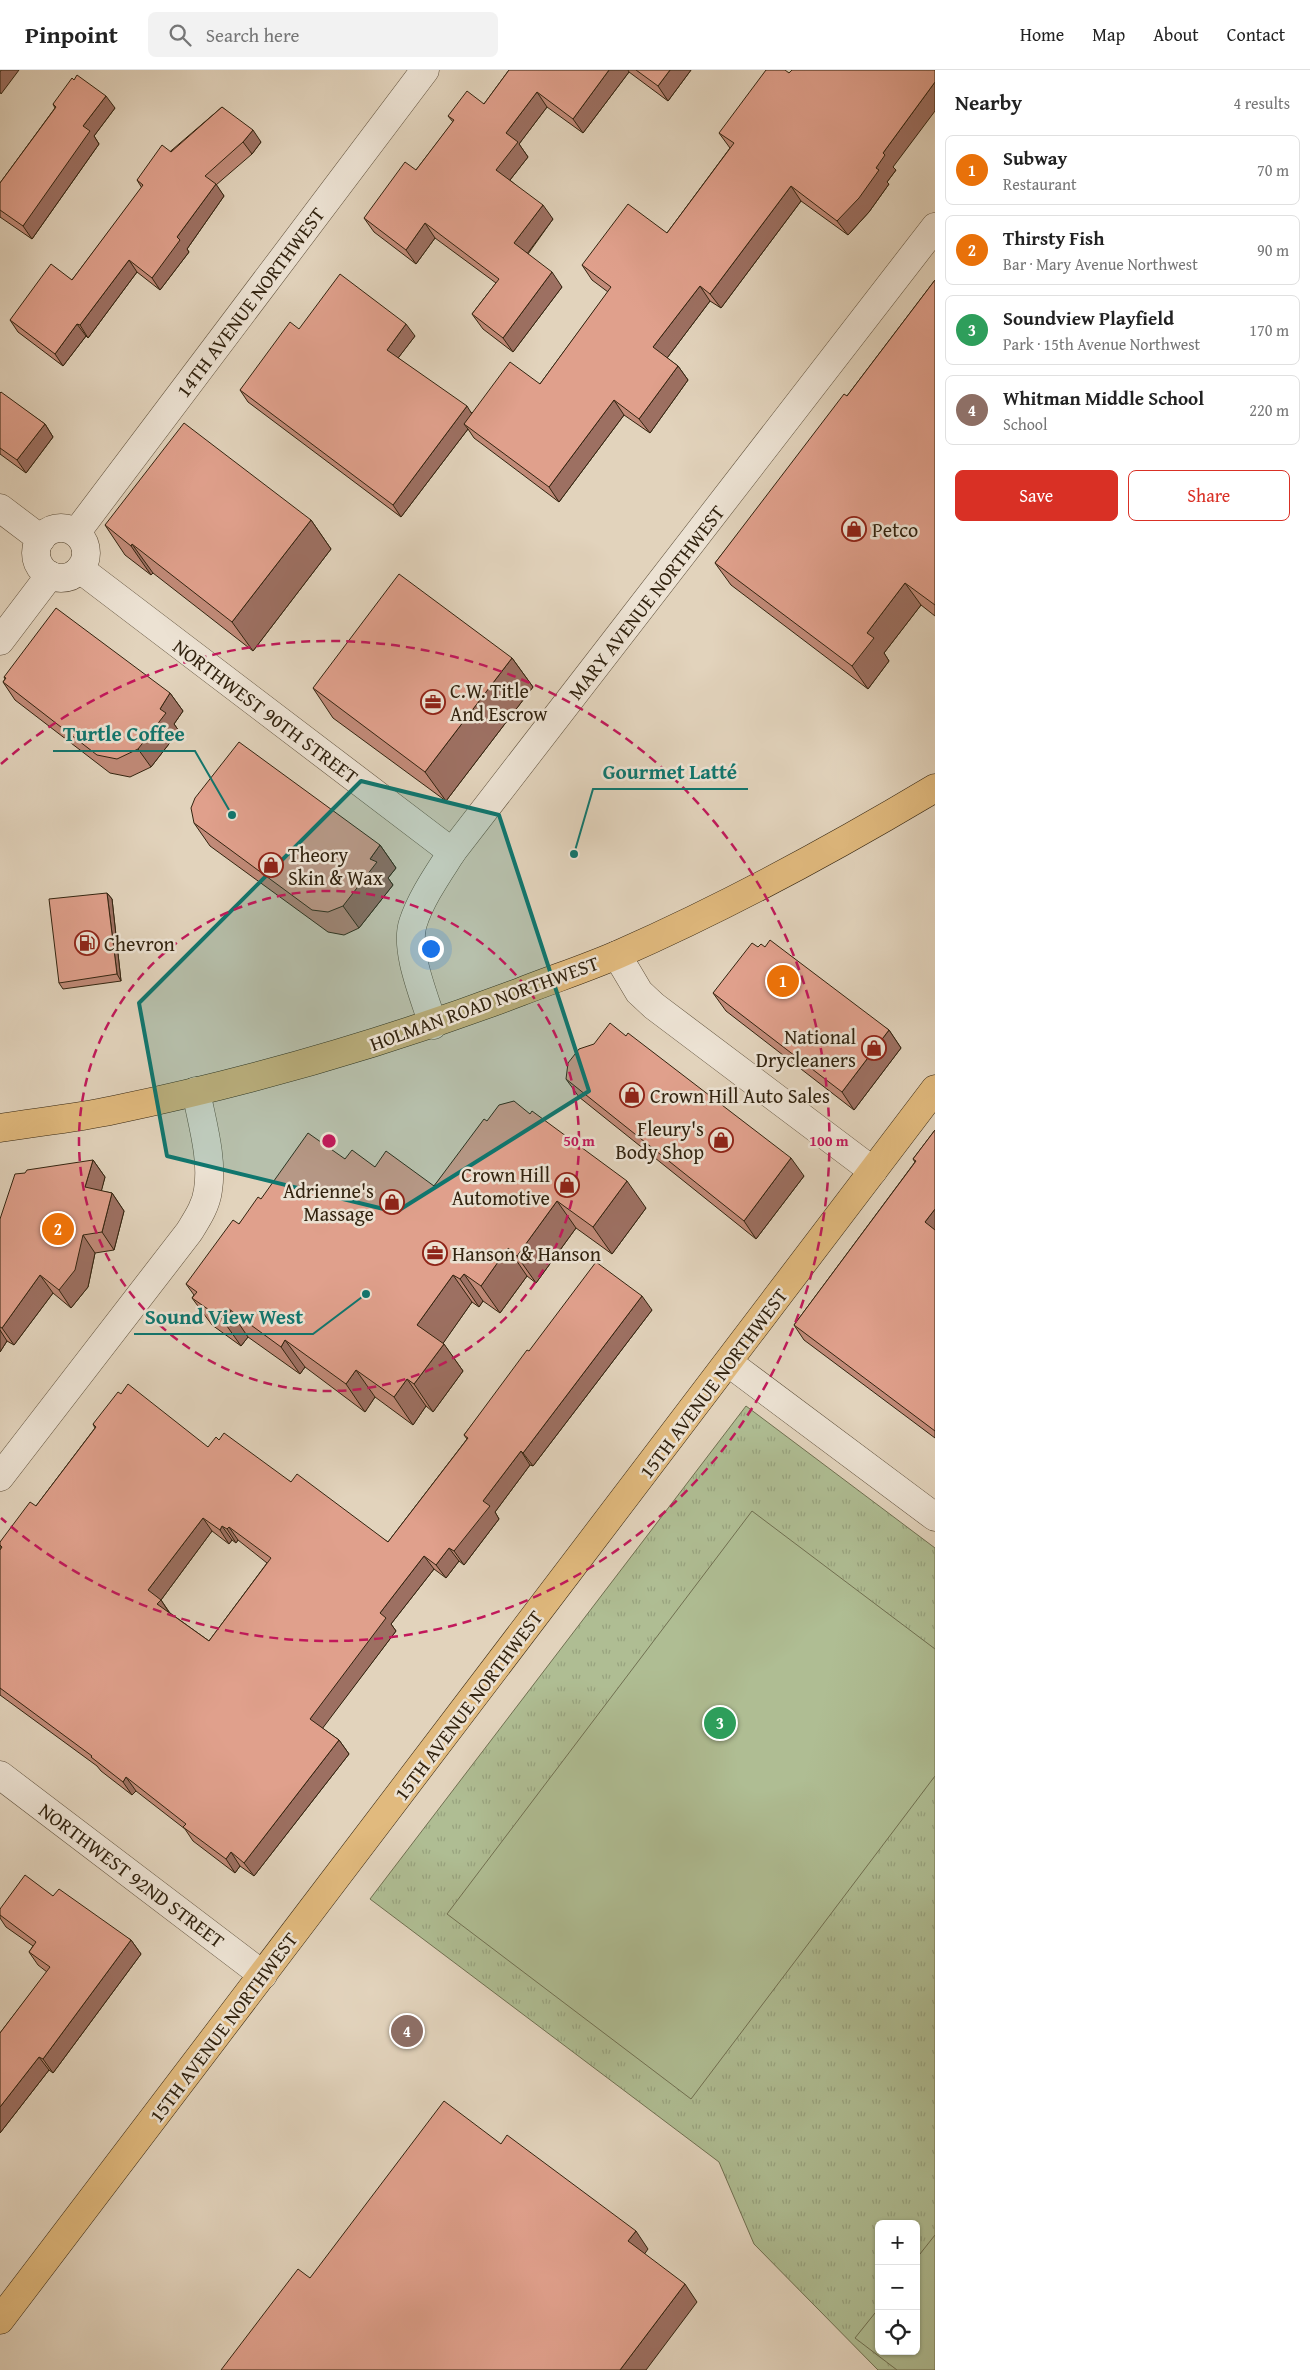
<!DOCTYPE html>
<meta charset="utf-8">
<style>
body{margin:0;font-family:"Gentium Book Plus",serif;background:#f2f2f2;color:#222}
.controls{position:absolute;right:15px;bottom:15px;display:grid;overflow:hidden;border-radius:8px;box-shadow:0 1px 4px #0004}
.controls button{width:45px;height:45px;display:grid;place-items:center;padding:0;border:0;border-bottom:1px solid #e0e0e0;background:#fff;color:#222;font:25px sans-serif}
.you{position:absolute;left:430px;top:878px;width:18px;height:18px;margin:-12px;border:4px solid #fff;border-radius:50%;background:#1a73e8;box-shadow:0 0 0 8px #1a73e833}
.badge{display:grid;place-items:center;width:32px;height:32px;border-radius:50%;background:#d93025;color:#fff;font-size:16px;font-weight:700}
.pin{position:absolute;translate:-50% -50%;border:2px solid #fff;box-shadow:0 1px 5px #0006}
.list{margin:0;padding:0;list-style:none}
h2{display:flex;justify-content:space-between;align-items:center;height:65px;margin:0;padding:0 20px;font-size:21px}
h2 small{font-size:16px;font-weight:400;color:#767676}
.list li{display:grid;grid-template-columns:32px 1fr auto;gap:15px;align-items:center;box-sizing:border-box;height:70px;margin:0 10px 10px;padding:0 10px;border:1px solid #e0e0e0;border-radius:8px}
.list b{display:block;font-size:19px;white-space:nowrap}
.list p{margin:0;font-size:16px;white-space:nowrap;color:#767676}
.list em{font-size:16px;font-style:normal;color:#767676}
.actions{display:flex;gap:10px;padding:15px 20px}
.actions a{flex:1;padding:11px 0;border:1px solid #d93025;border-radius:8px;text-align:center;font-size:18px;color:#d93025}
.actions .main{background:#d93025;color:#fff}
.icon{flex:none;width:28px;height:28px;fill:none;stroke:currentColor;stroke-width:2;stroke-linecap:round;stroke-linejoin:round}
.map{position:relative;flex:none;width:935px;height:2300px;overflow:hidden}
header{display:flex;align-items:center;gap:30px;box-sizing:border-box;height:70px;padding:0 25px;background:#fff;border-bottom:1px solid #e0e0e0}
header strong{font-size:24px}
nav{display:flex;gap:28px;margin-inline-start:auto;font-size:18px}
.search{width:350px;height:45px;background:#f2f2f2;display:flex;align-items:center;gap:12px;box-sizing:border-box;padding:0 18px;border-radius:8px;color:#767676;font-size:19px}
main{display:flex}
aside{flex:1;background:#fff}
.map>svg:first-child{display:block}
.grass{fill:url(#grass-tufts);stroke:#707051;fill-rule:evenodd}
.garden{fill:#afbd93;stroke:#707051}
.lines{fill:none;stroke-linecap:round;stroke-linejoin:round}
.minor-casing{stroke:#5e4f3a;stroke-width:29}
.major-casing{stroke:#32230f;stroke-width:29}
.minor{stroke:#ece2d3;stroke-width:28}
.major{stroke:#e1ba7e;stroke-width:28}
.wall{fill:#c18a78;stroke:#32230f;fill-rule:evenodd}
.shaded-wall{fill:#9d7062;stroke:#32230f}
.building{fill:#e0a08c;stroke:#32230f;fill-rule:evenodd}
.marked{fill:#0f766e;fill-opacity:0.2;stroke:#0f766e;stroke-width:4;stroke-linejoin:round}
.ring{fill:none;stroke:#c2185b;stroke-width:2.5;stroke-dasharray:9 6}
.labels{text-anchor:middle;dominant-baseline:central;stroke-width:5;stroke-linejoin:round;paint-order:stroke}
.street-label{font-size:20px;fill:#32230f;stroke:#ece2d3}
.poi-label{font-size:20px;fill:#32230f;stroke:#ece2d3;text-anchor:start}
.centre{fill:#c2185b;stroke:#ece2d3;stroke-width:2.5}
.ring-label{font-size:15px;text-anchor:middle;font-weight:bold;fill:#c2185b;stroke:#ece2d3;stroke-width:5;stroke-linejoin:round;paint-order:stroke}
.leader{fill:none;stroke:#0f766e;stroke-width:2}
.callout-dot{fill:#0f766e;stroke:#ece2d3;stroke-width:2}
.callout-label{font-size:21px;text-anchor:middle;font-weight:bold;fill:#0f766e;stroke:#ece2d3;stroke-width:5;stroke-linejoin:round;paint-order:stroke}
</style>
<header>
<strong>Pinpoint</strong>
<div class="search"><svg class="icon" aria-label="search" viewBox="0 0 24 24"><circle cx="10" cy="10" r="6"/><path d="M15 15l6 6"/></svg>Search here</div>
<nav><a>Home</a><a>Map</a><a>About</a><a>Contact</a></nav>
</header>
<main>
<div class="map">
<svg width="935" height="2300" viewBox="0 0 935 2300">
<defs>
<pattern id="grass-tufts" width="24" height="20" patternUnits="userSpaceOnUse" patternTransform="scale(1.25)"><rect width="24" height="20" fill="#afbd93"/><path d="M3 7l-1-3M5 7V3M7 7l1-3M15 17l-1-3M17 17v-4M19 17l1-3" fill="none" stroke="#97a27e"/></pattern>
</defs>
<rect width="100%" height="100%" fill="#e2d3bc"/>
<filter id="stains"><feTurbulence type="fractalNoise" baseFrequency=".004" numOctaves="4"/><feColorMatrix values="0 0 0 0 .2 0 0 0 0 .09 0 0 0 0 .02 0 0 0 .5 -.17"/></filter>
<radialGradient id="worn" r=".72"><stop offset=".6" stop-color="#630" stop-opacity="0"/><stop offset="1" stop-color="#630" stop-opacity=".3"/></radialGradient>
<path class="grass" d="M746 1336 935 1478V2300H878L754 2174 719 2092 370 1829ZM879 2154H916V2281H879Z"/>
<g class="garden">
<polygon points="752,1441 935,1579 935,1706 691,2029 447,1844"/>
<polygon points="935,2165 935,2300 897,2300 855,2268 879,2238 879,2281 916,2281 916,2189"/>
</g>
<g class="lines">
<defs>
<g id="minor">
<polyline points="0,438 41,469"/>
<circle cx="61" cy="483" r="25"/>
<polyline points="76,463 425,0"/>
<polyline points="80,499 452,782"/>
<polyline points="0,571 50,505"/>
<polyline points="617,885 639,922 654,936 873,1101"/>
<path d="M433 955C425 928 404 880 413 853 421 828 438 804 452 782L935 157"/>
<polyline points="729,1293 935,1447"/>
<path d="M0 1407 189 1162C197 1149 206 1136 208 1120 213 1088 202 1053 196 1021"/>
<polyline points="0,1705 263,1905"/>
</g>
<g id="major">
<path d="M0 1058C38 1052 77 1048 114 1040 253 1011 388 972 520 922 553 909 587 898 619 884 728 836 833 779 935 718"/>
<polyline points="0,2250 935,1019"/>
</g>
</defs>
<use href="#minor" class="minor-casing"/>
<use href="#major" class="major-casing"/>
<use href="#minor" class="minor"/>
<use href="#major" class="major"/>
</g>
<g class="wall">
<polygon points="509,0 691,0 668,31 629,2 583,63 547,37 519,74 528,87 510,110 553,149 528,184 562,217 513,282 483,259 472,244 496,213 435,168 416,194 374,162 364,148 416,100 453,52 448,46 484,34"/>
<polygon points="53,34 115,38 94,66 99,74 32,169 0,147 0,113 55,38"/>
<polygon points="222,37 261,72 252,84 216,115 224,126 187,179 189,182 160,220 137,202 88,268 86,266 63,296 18,262 10,250 72,210 142,118 137,110"/>
<polygon points="719,63 893,97 896,100 887,112 889,114 869,142 848,165 801,131 721,238 710,231 667,288 678,296 688,310 650,363 624,345 559,432 474,368 468,359 401,447 248,332 240,320 299,259 415,266 398,288 472,343 540,314 608,222 592,210 582,195 667,163 730,78"/>
<polygon points="935,210 935,546 921,535 884,583 889,591 868,619 731,515 715,493 847,326"/>
<polygon points="0,323 45,354 53,367 26,403 0,384"/>
<polygon points="311,450 331,479 253,581 153,503 151,505 125,485 105,455"/>
<polygon points="512,588 533,617 446,731 333,648 313,618"/>
<polygon points="4,607 170,623 183,641 174,654 179,661 151,697 130,707 110,703 15,630 3,612 5,609"/>
<polygon points="194,753 380,775 396,798 388,808 393,815 359,858 344,865 328,862 210,776"/>
<polygon points="107,823 112,829 121,911 63,919 59,913"/>
<polygon points="758,877 889,960 901,978 854,1040 726,941 713,923"/>
<polygon points="566,1009 804,1106 756,1169 579,1027"/>
<polygon points="487,1051 646,1138 612,1184 576,1158 536,1213 527,1206 500,1243 483,1231 479,1237 472,1232 443,1273 463,1301 433,1342 426,1336 413,1355 375,1327 365,1342 305,1297 300,1304 248,1267 241,1276 212,1255 192,1228 194,1225 186,1214 261,1129 345,1089 375,1097 434,1116"/>
<polygon points="935,1060 935,1368 804,1270 794,1255 915,1092 913,1089"/>
<polygon points="93,1090 105,1107 101,1121 112,1123 124,1141 114,1180 95,1183 88,1217 71,1238 53,1223 14,1275 7,1271 0,1282 0,1149"/>
<path d="M652 1240 533 1396 530 1395 495 1442 499 1449 464 1495 459 1491 446 1508 434 1499 391 1554 396 1561 322 1658 339 1670 349 1684 254 1806 240 1796 235 1803 193 1771 185 1759 136 1721 132 1725 101 1701 97 1696 0 1625V1480L1 1478 0 1476V1472L36 1436 95 1358 93 1354 208 1377 219 1370 291 1412 388 1472 467 1369 464 1365 529 1281ZM212 1461 229 1474 232 1470 236 1473 238 1470 267 1493 209 1571 170 1543 161 1530Z"/>
<polygon points="53,1826 131,1870 141,1884 53,2003 49,2000 0,2063 0,1963 47,1902 38,1895 29,1882 33,1876 6,1857 0,1848 0,1839"/>
</g>
<g class="shaded-wall">
<polygon points="1,0 19,0 1,24 0,22 0,2"/>
<polygon points="609,0 628,0 629,2 583,63 573,49"/>
<polygon points="670,0 691,0 668,31 658,16"/>
<polygon points="935,12 935,41 893,97 896,100 887,112 889,114 869,142 848,165 837,151 876,98 883,83"/>
<polygon points="537,22 547,37 519,74 528,87 506,115 496,100 506,63"/>
<polygon points="106,26 115,38 94,66 99,74 32,169 23,156 83,56"/>
<polygon points="253,60 261,72 252,84 243,72"/>
<polygon points="216,114 224,126 187,179 189,182 160,220 152,208 177,167"/>
<polygon points="791,116 801,131 721,238 710,224"/>
<polygon points="543,135 553,149 524,188 514,173"/>
<polygon points="425,153 435,168 416,194 406,180"/>
<polygon points="129,190 137,202 88,268 80,255"/>
<polygon points="552,202 562,217 513,282 503,268"/>
<polygon points="700,216 710,231 664,292 653,277"/>
<polygon points="77,254 86,266 63,296 55,284"/>
<polygon points="406,254 415,266 395,292 387,280"/>
<polygon points="678,296 688,310 650,363 639,349"/>
<polygon points="614,330 624,345 559,432 549,417"/>
<polygon points="467,336 475,349 464,354 468,359 401,447 393,435"/>
<polygon points="45,354 53,367 26,403 17,390"/>
<polygon points="311,450 331,479 253,581 232,552"/>
<polygon points="132,474 153,503 151,505 131,476"/>
<polygon points="905,513 921,535 884,583 889,591 868,619 852,596 867,563"/>
<polygon points="512,588 533,617 446,731 425,702"/>
<polygon points="170,623 183,641 174,654 179,661 151,697 138,679 160,639"/>
<polygon points="380,775 396,798 388,808 393,815 359,858 343,836 370,789"/>
<polygon points="107,823 112,829 121,911 117,904"/>
<polygon points="889,960 901,978 854,1040 842,1022"/>
<polygon points="791,1088 804,1106 756,1169 744,1151"/>
<polygon points="93,1090 105,1107 98,1134 85,1117"/>
<polygon points="627,1111 646,1138 612,1184 593,1157"/>
<polygon points="112,1123 124,1141 114,1180 102,1162"/>
<polygon points="557,1131 576,1158 536,1213 517,1186"/>
<polygon points="935,1139 935,1166 925,1152"/>
<polygon points="83,1165 95,1183 88,1217 71,1238 59,1220"/>
<polygon points="508,1178 527,1206 500,1243 481,1216"/>
<polygon points="464,1204 483,1231 479,1237 460,1209"/>
<polygon points="40,1205 53,1223 14,1275 2,1258"/>
<polygon points="453,1205 472,1232 437,1282 417,1255"/>
<polygon points="642,1226 652,1240 533,1396 523,1383"/>
<polygon points="229,1239 248,1267 241,1276 222,1249"/>
<polygon points="0,1260 7,1271 0,1282"/>
<polygon points="285,1270 305,1297 300,1304 281,1277"/>
<polygon points="444,1274 463,1301 433,1342 414,1314"/>
<polygon points="356,1300 375,1327 365,1342 346,1314"/>
<polygon points="407,1309 426,1336 413,1355 394,1327"/>
<polygon points="521,1381 530,1395 495,1442 499,1449 464,1495 454,1481 483,1431"/>
<polygon points="203,1448 212,1461 161,1530 170,1544 167,1548 148,1520"/>
<polygon points="222,1456 232,1470 229,1474 220,1460"/>
<polygon points="229,1457 238,1470 236,1473 227,1459"/>
<polygon points="449,1478 459,1491 446,1508 436,1495"/>
<polygon points="424,1486 434,1499 391,1554 396,1561 319,1663 310,1649 380,1543"/>
<polygon points="339,1670 349,1684 254,1806 244,1793"/>
<polygon points="126,1707 136,1721 132,1725 123,1712"/>
<polygon points="231,1782 240,1796 235,1803 226,1789"/>
<polygon points="131,1870 141,1884 53,2003 43,1989"/>
<polygon points="39,1987 49,2000 0,2063 0,2037"/>
<polygon points="636,2161 648,2179 641,2189 628,2171"/>
<polygon points="685,2214 697,2232 646,2300 620,2300"/>
</g>
<g class="building">
<polygon points="509,0 609,0 573,49 537,22 506,63 518,72 496,100 543,135 514,173 552,202 503,268 472,244 499,209 425,153 406,180 364,148 405,92 416,100 454,50 448,46 467,21 484,34"/>
<polygon points="636,0 670,0 658,16"/>
<polygon points="766,0 785,0 789,3 792,0 935,0 935,12 883,83 885,85 876,98 879,100 859,128 837,151 791,116 710,224 700,216 653,277 678,296 639,349 614,330 549,417 464,354 510,292 540,314 611,217 582,195 628,134 667,163 734,73 719,63"/>
<polygon points="77,5 106,26 83,56 90,61 23,156 0,140 0,113 56,37 53,34 72,8 74,10"/>
<polygon points="222,37 253,60 243,72 205,106 216,114 177,167 180,170 152,208 129,190 80,255 77,254 55,284 10,250 51,194 72,210 143,115 137,110 162,75 171,82"/>
<polygon points="340,204 406,254 387,280 467,336 393,435 240,320 290,252 299,259"/>
<polygon points="935,210 935,535 905,513 867,563 874,568 852,596 715,493 844,324 847,326"/>
<polygon points="1,322 45,354 17,390 0,378 0,323"/>
<polygon points="184,353 311,450 232,552 132,474 131,476 105,455"/>
<polygon points="399,504 512,588 425,702 313,618"/>
<polygon points="56,538 170,623 160,639 166,643 138,679 117,689 97,685 3,612 6,608 4,607"/>
<polygon points="239,672 380,775 370,789 377,792 343,836 328,842 312,840 194,753 191,738 195,728"/>
<polygon points="107,823 117,904 59,913 49,829"/>
<polygon points="770,870 889,960 842,1022 713,923 752,873 758,877 761,874 765,877"/>
<polygon points="610,953 626,966 628,963 791,1088 744,1151 566,1009 568,993 579,979 594,974"/>
<polygon points="514,1031 530,1044 532,1041 627,1111 593,1157 557,1131 517,1186 508,1178 481,1216 464,1204 460,1209 453,1205 417,1255 444,1274 414,1314 407,1309 394,1327 356,1300 346,1314 285,1270 281,1277 229,1239 222,1249 192,1228 197,1222 186,1214 233,1150 239,1154 258,1127 261,1129 308,1063 345,1089 352,1080 375,1097 386,1081 434,1116 484,1049 487,1051 499,1035"/>
<polygon points="935,1060 935,1139 925,1152 935,1160 935,1361 794,1255 916,1091 913,1089"/>
<polygon points="93,1090 85,1117 112,1123 102,1162 83,1165 75,1200 59,1220 40,1205 2,1258 0,1257 0,1149 15,1104 25,1103 27,1100"/>
<path d="M596 1192 642 1226 523 1383 521 1381 483 1431 490 1436 454 1481 449 1478 436 1495 424 1486 380 1543 386 1548 310 1649 339 1670 244 1793 231 1782 226 1789 183 1757 186 1754 126 1707 123 1712 91 1687 92 1686 0 1618V1480L2 1477 0 1475V1472L30 1432 36 1436 96 1357 93 1354 118 1322 121 1324 128 1314 208 1377 216 1367 219 1370 224 1363 291 1412 297 1404 388 1472 468 1368 464 1365 527 1280 529 1281ZM203 1448 220 1460 222 1456 227 1459 229 1457 271 1488 209 1571 157 1534 161 1530 148 1520Z"/>
<polygon points="25,1805 53,1826 59,1819 131,1870 43,1989 39,1987 0,2037 0,1963 50,1897 29,1882 36,1872 0,1845 0,1839"/>
<polygon points="444,2031 501,2074 507,2065 636,2161 628,2171 685,2214 620,2300 221,2300 298,2199 310,2208"/>
</g>
<path class="marked" d="M361 711 499 745 589 1021 396 1142 167 1086 139 933Z"/>
<g class="ring">
<circle cx="329" cy="1071" r="250"/>
<path d="M1 694A500 500 0 1 1 1 1448"/>
</g>
<defs>
<symbol id="shop-ring" viewBox="-11 -11 22 22"><circle r="9.5" fill="#ece2d3" stroke="#8f2418" stroke-width="1.5"/><path d="M-5-2.5h2.3a2.7 3.5 0 0 1 5.4 0H5L5.5 6h-11ZM-1.5-2.5h3a1.5 2.3 0 0 0-3 0Z" fill="#8f2418"/></symbol>
<symbol id="office-ring" viewBox="-11 -11 22 22"><circle r="9.5" fill="#ece2d3" stroke="#8f2418" stroke-width="1.5"/><path d="M-6-3h4V-5.5h4V-3h4V5H-6ZM-1-4.5V-3h2v-1.5ZM-6 0V1H6V0Z" fill="#8f2418"/></symbol>
<symbol id="fuel-ring" viewBox="-11 -11 22 22"><circle r="9.5" fill="#ece2d3" stroke="#8f2418" stroke-width="1.5"/><path d="M-5.5-6h7V0h2V4h1.3V-2.5L3-4.5l.8-.8L6-3V5H2.5V1h-1V6h-7ZM-4.2-4.7v3.2H.2V-4.7Z" fill="#8f2418"/></symbol>
</defs>
<g fill-rule="evenodd">
<use href="#shop-ring" x="840" y="445" width="28" height="28"/>
<use href="#office-ring" x="419" y="618" width="28" height="28"/>
<use href="#shop-ring" x="257" y="781" width="28" height="28"/>
<use href="#fuel-ring" x="73" y="859" width="28" height="28"/>
<use href="#shop-ring" x="860" y="964" width="28" height="28"/>
<use href="#shop-ring" x="618" y="1011" width="28" height="28"/>
<use href="#shop-ring" x="707" y="1056" width="28" height="28"/>
<use href="#shop-ring" x="553" y="1101" width="28" height="28"/>
<use href="#shop-ring" x="378" y="1118" width="28" height="28"/>
<use href="#office-ring" x="421" y="1169" width="28" height="28"/>
</g>
<g class="labels">
<g class="street-label">
<text transform="translate(250 232) rotate(-53)">14TH AVENUE NORTHWEST</text>
<text transform="translate(646 532) rotate(-52)">MARY AVENUE NORTHWEST</text>
<text transform="translate(266 641) rotate(37)">NORTHWEST 90TH STREET</text>
<text transform="translate(484 933) rotate(-20)">HOLMAN ROAD NORTHWEST</text>
<text transform="translate(713 1313) rotate(-53)">15TH AVENUE NORTHWEST</text>
<text transform="translate(468 1635) rotate(-53)">15TH AVENUE NORTHWEST</text>
<text transform="translate(132 1805) rotate(37)">NORTHWEST 92ND STREET</text>
<text transform="translate(223 1957) rotate(-53)">15TH AVENUE NORTHWEST</text>
</g>
<g class="poi-label">
<text x="872" y="459">Petco</text>
<text x="450" y="620">C.W. Title<tspan x="450" dy="23">And Escrow</tspan></text>
<text x="288" y="784">Theory<tspan x="288" dy="23">Skin &amp; Wax</tspan></text>
<text x="104" y="873">Chevron</text>
<text x="856" y="966" text-anchor="end">National<tspan x="856" dy="23">Drycleaners</tspan></text>
<text x="650" y="1025">Crown Hill Auto Sales</text>
<text x="704" y="1058" text-anchor="end">Fleury's<tspan x="704" dy="23">Body Shop</tspan></text>
<text x="550" y="1104" text-anchor="end">Crown Hill<tspan x="550" dy="23">Automotive</tspan></text>
<text x="374" y="1120" text-anchor="end">Adrienne's<tspan x="374" dy="23">Massage</tspan></text>
<text x="452" y="1183">Hanson &amp; Hanson</text>
</g>
</g>
<circle cx="329" cy="1071" r="8" class="centre"/>
<g class="ring-label">
<text x="579" y="1076">50 m</text>
<text x="829" y="1076">100 m</text>
</g>
<path class="leader" d="M232 745L195 681H53M574 784L593 719H748M366 1224L313 1264H134"/>
<g class="callout-dot">
<circle cx="232" cy="745" r="5"/>
<circle cx="574" cy="784" r="5"/>
<circle cx="366" cy="1224" r="5"/>
</g>
<g class="callout-label">
<text x="124" y="671">Turtle Coffee</text>
<text x="670" y="709">Gourmet Latté</text>
<text x="224" y="1254">Sound View West</text>
</g>
<rect width="100%" height="100%" filter="url(#stains)"/>
<rect width="100%" height="100%" fill="url(#worn)"/>
</svg>
<div class="controls">
<button>+</button>
<button>−</button>
<button><svg class="icon" aria-label="locate" viewBox="0 0 24 24"><circle cx="12" cy="12" r="6"/><path d="M12 2v4M12 18v4M2 12h4M18 12h4"/></svg></button>
</div>
<div class="you"></div>
<div class="pin badge" style="left:783px;top:911px;background:#e8710a">1</div>
<div class="pin badge" style="left:58px;top:1159px;background:#e8710a">2</div>
<div class="pin badge" style="left:720px;top:1653px;background:#2e9e5b">3</div>
<div class="pin badge" style="left:407px;top:1961px;background:#8d6e63">4</div>
</div>
<aside>
<h2>Nearby<small>4 results</small></h2>
<ul class="list">
<li><span class="badge" style="background:#e8710a">1</span><div><b>Subway</b><p>Restaurant</p></div><em>70 m</em></li>
<li><span class="badge" style="background:#e8710a">2</span><div><b>Thirsty Fish</b><p>Bar · Mary Avenue Northwest</p></div><em>90 m</em></li>
<li><span class="badge" style="background:#2e9e5b">3</span><div><b>Soundview Playfield</b><p>Park · 15th Avenue Northwest</p></div><em>170 m</em></li>
<li><span class="badge" style="background:#8d6e63">4</span><div><b>Whitman Middle School</b><p>School</p></div><em>220 m</em></li>
</ul>
<div class="actions"><a class="main">Save</a><a>Share</a></div>
</aside>
</main>
